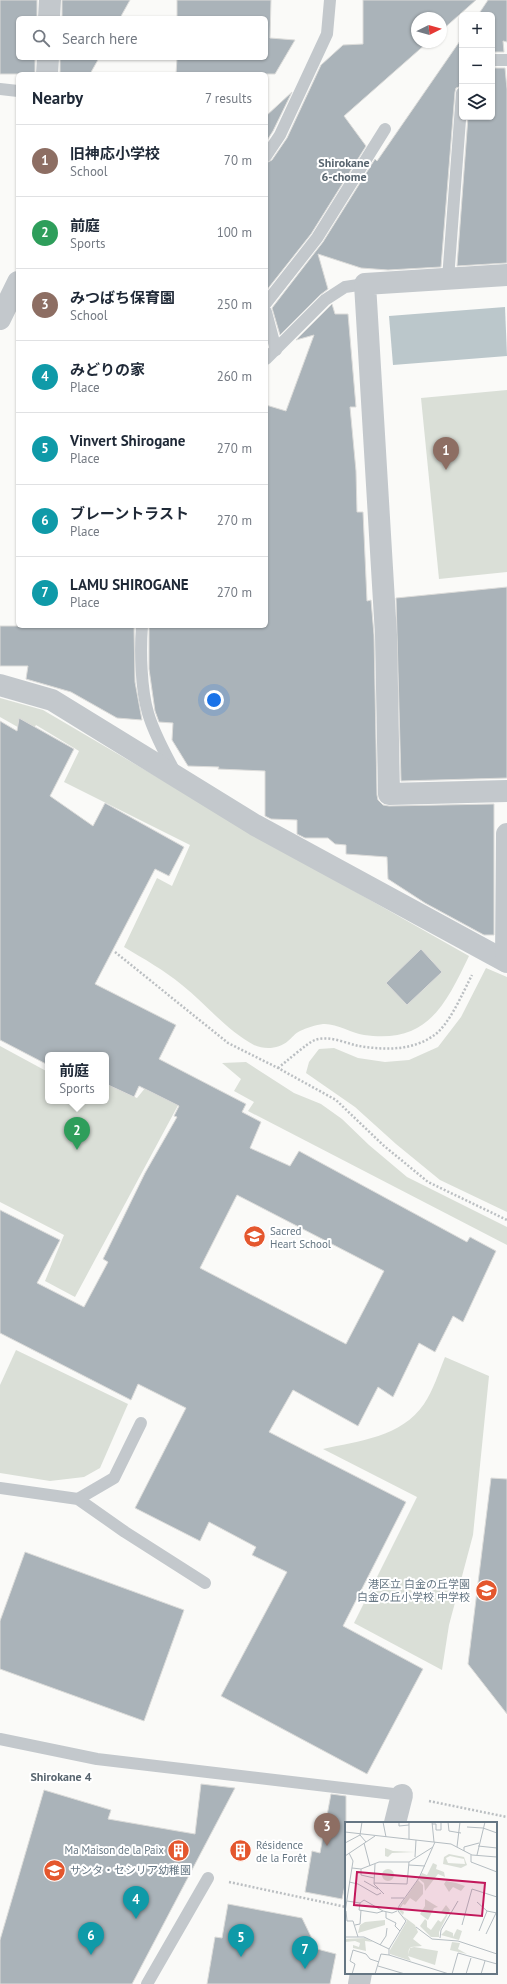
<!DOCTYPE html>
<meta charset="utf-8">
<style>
body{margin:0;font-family:"PT Sans","Noto Sans JP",sans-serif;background:#f6f6f7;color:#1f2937}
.controls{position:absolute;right:12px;top:12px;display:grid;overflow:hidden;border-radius:6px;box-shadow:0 1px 3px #0004}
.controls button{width:36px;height:36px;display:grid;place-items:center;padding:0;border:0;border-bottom:1px solid #e0e1e3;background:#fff;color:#1f2937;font:20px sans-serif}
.compass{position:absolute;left:411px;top:12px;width:36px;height:36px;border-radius:50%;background:#fff;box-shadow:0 1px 3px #0004;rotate:85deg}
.you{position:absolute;left:214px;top:700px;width:14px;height:14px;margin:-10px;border:3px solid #fff;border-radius:50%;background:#1a73e8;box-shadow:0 0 0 6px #1a73e833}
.badge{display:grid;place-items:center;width:26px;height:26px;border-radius:50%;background:#2563eb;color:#fff;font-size:13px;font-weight:700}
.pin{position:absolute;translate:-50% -33px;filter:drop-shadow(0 1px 2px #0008)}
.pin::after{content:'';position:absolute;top:21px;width:14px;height:12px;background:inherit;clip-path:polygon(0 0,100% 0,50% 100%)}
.popup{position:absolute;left:45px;top:1052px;width:64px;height:52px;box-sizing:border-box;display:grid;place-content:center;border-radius:6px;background:#fff;filter:drop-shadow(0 1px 3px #0005);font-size:13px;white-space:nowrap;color:#747a83}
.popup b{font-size:15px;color:#1f2937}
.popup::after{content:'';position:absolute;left:50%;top:100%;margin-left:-8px;border:8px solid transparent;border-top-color:#fff}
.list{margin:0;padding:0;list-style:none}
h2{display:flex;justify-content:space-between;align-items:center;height:52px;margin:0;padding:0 16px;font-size:17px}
h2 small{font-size:13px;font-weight:400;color:#747a83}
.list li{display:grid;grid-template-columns:26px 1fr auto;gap:12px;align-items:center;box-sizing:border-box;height:72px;padding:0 16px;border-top:1px solid #e0e1e3}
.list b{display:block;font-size:15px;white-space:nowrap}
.list p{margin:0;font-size:13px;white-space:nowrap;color:#747a83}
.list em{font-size:13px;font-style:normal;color:#747a83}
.icon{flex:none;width:22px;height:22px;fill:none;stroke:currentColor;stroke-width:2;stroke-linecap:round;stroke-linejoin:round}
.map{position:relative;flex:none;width:507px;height:1984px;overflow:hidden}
.search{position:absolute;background:#fff;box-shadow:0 1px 3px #0004;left:16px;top:16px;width:252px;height:44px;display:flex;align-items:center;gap:10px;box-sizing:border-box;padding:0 14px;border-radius:6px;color:#747a83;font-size:15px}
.panel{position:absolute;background:#fff;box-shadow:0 1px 3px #0004;left:16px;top:72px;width:252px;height:556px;border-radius:6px}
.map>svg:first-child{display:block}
.green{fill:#dadfd7}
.water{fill:#bbc7cb}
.building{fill:#aab3b9;stroke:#dcdcda;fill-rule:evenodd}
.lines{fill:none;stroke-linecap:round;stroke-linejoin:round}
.path{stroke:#bbbfc2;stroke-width:2.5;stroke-dasharray:2 2;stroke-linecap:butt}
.lane{stroke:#c3c8cc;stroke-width:12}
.street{stroke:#c3c8cc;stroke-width:22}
.labels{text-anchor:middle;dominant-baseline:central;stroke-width:4;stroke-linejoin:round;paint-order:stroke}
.poi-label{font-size:11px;fill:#657683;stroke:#fff;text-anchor:start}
.neighbourhood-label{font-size:12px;font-weight:bold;fill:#57646e;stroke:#fff}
.inset-road{fill:none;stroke:#b5bdc2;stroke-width:1}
.view{fill:#c2185b;fill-opacity:0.15;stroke:#c2185b;stroke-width:2}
.inset-edge{fill:none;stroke:#657683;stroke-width:2}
</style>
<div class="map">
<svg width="507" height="1984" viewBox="0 0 507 1984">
<rect width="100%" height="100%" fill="#fafaf8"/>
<g class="green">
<polygon points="507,390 507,572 439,579 421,398"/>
<path d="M0 698 43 710 266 841 469 956C445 1006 427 1044 364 1035 351 1033 336 1023 323 1024 316 1025 306 1028 300 1031 295 1033 292 1038 288 1041 279 1049 265 1050 254 1045 226 1030 206 1004 182 985 164 970 144 959 124 947L157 878 172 886 190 845 64 782 79 751 36 725 30 734 0 717Z"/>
<polygon points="486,968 507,977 507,1212 440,1180 396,1144 355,1107 306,1073 309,1062 319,1049 334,1048 358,1058 385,1062 409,1060 438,1047 461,1017"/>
<polygon points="0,1046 48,1072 48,1101 106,1101 106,1084 137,1098 159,1071 190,1083 75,1297 45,1281 64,1235 0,1202"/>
<polygon points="246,1062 294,1093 321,1104 342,1119 369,1145 407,1177 507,1227 507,1245 248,1111 254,1102 234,1091 241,1079 222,1063"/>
<polygon points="16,1350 128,1404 100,1468 84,1477 50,1481 0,1473 0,1385"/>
<path d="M445 1357 489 1376 473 1535 449 1625 442 1670 354 1623 417 1497 323 1449C358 1441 402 1437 424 1404 433 1391 439 1372 445 1357Z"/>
</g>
<polygon class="water" points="505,307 507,356 393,365 389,316"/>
<g class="building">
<polygon points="0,0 37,0 37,18 18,18 18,58 35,58 35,74 0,74"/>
<polygon points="62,0 130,0 120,18 62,18"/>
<polygon points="177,0 271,0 270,38 295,40 275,74 176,74 177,58 266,58 266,18 177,18"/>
<polygon points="363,0 476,0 441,31 441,18 417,18 417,42 428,42 344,116 366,146 311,234 266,291 266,163 272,160 287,138 321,65 343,45 363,44"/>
<polygon points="488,0 507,0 507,42 503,41 504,52 492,52 492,15 478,15"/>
<polygon points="462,38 462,86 456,88 455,92 441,267 388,270 361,268 318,254 328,289 320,295 280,335 272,308 323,242 375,159 377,161"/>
<polygon points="60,58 99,58 90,74 60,74"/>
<polygon points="492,68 505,68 507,89 507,263 457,266 468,117 492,117"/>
<polygon points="292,92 273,131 266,142 266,116"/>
<polygon points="332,304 335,314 348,314 356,407 350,407 356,471 357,512 363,512 367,601 371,600 374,635 377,795 378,800 383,805 389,806 494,804 494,935 484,935 425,903 388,879 387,857 346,854 346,845 335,844 328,838 305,838 297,834 297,820 271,819 265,816 265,771 218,769 219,767 188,766 172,740 173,723 159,722 155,711 149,669 149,626 266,626 266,405 286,411 314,335 296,340"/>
<polygon points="507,587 507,778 401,781 396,598"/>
<polygon points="0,626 134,626 135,682 142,720 117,718 71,692 26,679 28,666 0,666"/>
<path d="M19 718 74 749 50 796 93 826 105 803 184 847 169 876 155 869 95 984 176 1025 159 1059 246 1104 242 1112 261 1122 250 1148 290 1166 299 1151 467 1242 470 1237 496 1251 463 1322 453 1316 435 1352 419 1343 393 1397 378 1387 358 1426 293 1390 269 1432 406 1502 343 1626 423 1669 367 1774 221 1696 287 1572 252 1555 256 1547 209 1522 200 1541 135 1508 186 1408 138 1384 131 1400 0 1333V1210L60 1240 37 1283 84 1307 108 1262 103 1259 145 1173 177 1117 174 1116 179 1106 139 1086 134 1097 106 1084V1055H48V1065L0 1040V721L17 731ZM237 1195 384 1271 346 1344 200 1268Z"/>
<polygon points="421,949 442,972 407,1005 386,983"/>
<polygon points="491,1478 507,1479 507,1714 468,1664"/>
<polygon points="25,1552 184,1610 144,1721 0,1669 0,1621"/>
<polygon points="201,1784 235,1788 132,1984 0,1984 0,1940 44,1790 111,1810 108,1819 195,1834"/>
<polygon points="331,1794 346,1796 346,1881 342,1899 305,1892 312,1851 320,1853"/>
<polygon points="228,1904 302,1918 317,1949 336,1954 330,1984 207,1984 215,1937 222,1938"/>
</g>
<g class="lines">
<g class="path">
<polyline points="115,952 228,1043 278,1068 336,1100 383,1145 428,1182 507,1220"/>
<path d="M278 1068C286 1062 307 1043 315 1040 329 1035 345 1043 359 1046 384 1050 411 1051 433 1036 449 1026 463 992 472 975"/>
<polyline points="429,1801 507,1817"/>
<polyline points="229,1882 346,1907"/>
</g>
<g class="lane">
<polyline points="492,60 507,60"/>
<polyline points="0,89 18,91"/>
<polyline points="266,156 280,135 327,34 330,0"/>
<polyline points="448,279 462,93"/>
<polyline points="266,303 317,238 385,129"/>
<polyline points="266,312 276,350"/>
<polyline points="266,359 325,300 345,287 365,284"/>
<path d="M142 626C140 651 141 689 148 713 154 734 165 753 175 772"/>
<polyline points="0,1488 78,1499 125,1532 205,1583"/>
<polyline points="78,1499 114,1478 141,1423"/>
<polyline points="0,1739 97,1759 402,1795"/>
<polyline points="147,1984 208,1878"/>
</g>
<g class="street">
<polyline points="49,18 50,0"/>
<polyline points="47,74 48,58"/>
<polyline points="507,275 365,284 386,635 389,794 507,791"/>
<polyline points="0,319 18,282"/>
<polyline points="0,685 52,700 255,825 507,962"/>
<polyline points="506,961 507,834"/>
<polyline points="395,1823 402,1795"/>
<polyline points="359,1984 361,1973"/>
</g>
</g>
<defs>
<symbol id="school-disc" viewBox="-11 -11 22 22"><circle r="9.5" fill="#e4572e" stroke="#fff"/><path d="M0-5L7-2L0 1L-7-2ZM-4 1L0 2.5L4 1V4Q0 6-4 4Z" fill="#fff"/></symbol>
<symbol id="building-disc" viewBox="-11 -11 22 22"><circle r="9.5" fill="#e4572e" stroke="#fff"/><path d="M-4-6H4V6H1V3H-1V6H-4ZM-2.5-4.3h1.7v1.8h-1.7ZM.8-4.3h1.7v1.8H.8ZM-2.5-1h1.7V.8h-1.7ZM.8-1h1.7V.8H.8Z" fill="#fff"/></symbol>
</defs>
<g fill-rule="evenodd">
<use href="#school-disc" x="242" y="1224" width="25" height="25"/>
<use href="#school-disc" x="474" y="1578" width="25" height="25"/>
<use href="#building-disc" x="166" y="1838" width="25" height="25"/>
<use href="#building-disc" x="228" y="1838" width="25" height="25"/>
<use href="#school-disc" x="42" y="1858" width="25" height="25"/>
</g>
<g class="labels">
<g class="poi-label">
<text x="270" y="1231">Sacred<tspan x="270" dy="13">Heart School</tspan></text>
<text x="470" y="1584" text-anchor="end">港区立 白金の丘学園<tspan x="470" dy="13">白金の丘小学校 中学校</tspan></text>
<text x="256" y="1845">Résidence<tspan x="256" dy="13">de la Forêt</tspan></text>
<text x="164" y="1850" text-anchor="end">Ma Maison de la Paix</text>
<text x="70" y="1870">サンタ・セシリア幼稚園</text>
</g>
<g class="neighbourhood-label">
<text x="344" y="162">Shirokane<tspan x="344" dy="14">6-chome</tspan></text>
<text x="61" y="1776">Shirokane 4</text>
</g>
</g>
<g transform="translate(345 1822)">
<rect width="152" height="152" fill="#fafaf8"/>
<path d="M40 26 48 29 70 30 47 31 43 35 40 34ZM104 32 119 35 122 43 116 46 98 42 99 35ZM105 34 119 37 120 42 103 41 101 36ZM88 41 92 43 91 47 99 50 100 55 93 52 80 69 79 61 74 57 77 51 82 53ZM37 53a6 6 0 1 1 12 0a6 6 0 1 1-12 0ZM73 58 78 63V72L71 80 65 76 60 83 58 82 55 87 59 90 58 93 54 89 55 84ZM101 59 111 61 120 64 116 69 108 65 104 70 99 62ZM80 77 93 85 89 86 83 98 75 92 80 84ZM101 83 105 88 94 110V115H86L75 104 80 97 82 99V105L86 108 93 98 96 100 101 93 96 90ZM58 94 70 103 73 110 68 117 77 124 66 125 64 127 63 133 65 126 69 125 93 129 90 143 63 134 66 139 45 132V128L62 99ZM40 98V103L13 111 15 103 20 100ZM112 107 117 109 114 118 96 113 101 108 108 111V115ZM20 116 28 120 20 119 21 129 8 126V123L14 125 15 121 10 119 0 120V117ZM107 120 115 121 113 127 122 132 105 128Z" fill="#dadfd7" fill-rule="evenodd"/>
<path class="inset-road" d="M17 0 15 13 21 20M38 0 41 15M54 0V4L64 3M64 0V17M87 0 89 20M103 0 104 9 116 11M87 2H91V8H96V0M122 5 138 6 152 11M0 10 106 22 127 33 152 35M0 21 15 13M19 21 25 44M133 24 152 26M112 25 115 0M119 29V25L134 21M126 33V40L152 50M132 33 140 0M0 34 30 14M70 35 71 18M30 42 29 62 39 72M64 43 80 44M7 46 16 47 34 40H64M16 47V53L29 56M19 59 33 67M4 60 13 62 32 73 36 71M29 61 62 62 64 40 88 25M46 76H59M2 79 15 81 19 78 38 89 47 91 52 89M132 80 142 89M15 81 14 88 32 91 38 89M1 89 2 99H8L13 115M0 90 8 39 4 31M41 90V96L51 101 50 104 55 109M10 103 15 102 16 88M117 103 127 67 152 75M71 105 87 117 113 119 152 132M134 109 142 89 152 91M141 112 151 91M0 115H19L44 127V133L104 152M95 116 96 108 113 79M35 123 41 114 42 106M44 127 61 99 53 89 54 84 74 56 90 20M33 144 60 152M7 152 10 142 5 139 8 128 21 132 25 137 34 140M30 152 36 132 44 133M107 152 113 131 152 142M121 152 126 136M136 152 140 139"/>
<path class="view" d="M12 50 140 61 137 94 9 83Z"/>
<rect width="152" height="152" class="inset-edge"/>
</g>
</svg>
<div class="controls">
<button>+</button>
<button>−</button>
<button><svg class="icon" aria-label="layers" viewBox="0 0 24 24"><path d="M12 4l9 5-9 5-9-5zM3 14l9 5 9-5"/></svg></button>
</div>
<svg class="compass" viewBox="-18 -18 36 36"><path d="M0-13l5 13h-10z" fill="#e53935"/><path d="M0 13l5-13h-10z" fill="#747a83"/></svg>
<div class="you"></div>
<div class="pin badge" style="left:446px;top:470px;background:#8d6e63">1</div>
<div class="pin badge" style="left:77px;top:1150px;background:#2e9e5b">2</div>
<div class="popup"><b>前庭</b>Sports</div>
<div class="pin badge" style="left:327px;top:1846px;background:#8d6e63">3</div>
<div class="pin badge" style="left:136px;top:1919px;background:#0f9aa8">4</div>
<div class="pin badge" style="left:241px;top:1957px;background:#0f9aa8">5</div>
<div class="pin badge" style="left:91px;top:1955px;background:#0f9aa8">6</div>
<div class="pin badge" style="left:305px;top:1969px;background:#0f9aa8">7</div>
<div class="search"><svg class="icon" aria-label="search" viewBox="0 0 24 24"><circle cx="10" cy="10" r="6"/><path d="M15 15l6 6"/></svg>Search here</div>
<section class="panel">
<h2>Nearby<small>7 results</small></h2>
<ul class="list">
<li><span class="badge" style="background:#8d6e63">1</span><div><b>旧神応小学校</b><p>School</p></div><em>70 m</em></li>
<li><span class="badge" style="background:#2e9e5b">2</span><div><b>前庭</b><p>Sports</p></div><em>100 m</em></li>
<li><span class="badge" style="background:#8d6e63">3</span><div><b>みつばち保育園</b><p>School</p></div><em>250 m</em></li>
<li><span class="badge" style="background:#0f9aa8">4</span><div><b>みどりの家</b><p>Place</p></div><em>260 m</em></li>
<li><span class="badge" style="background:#0f9aa8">5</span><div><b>Vinvert Shirogane</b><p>Place</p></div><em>270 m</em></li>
<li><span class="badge" style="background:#0f9aa8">6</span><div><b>ブレーントラスト</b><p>Place</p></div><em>270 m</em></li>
<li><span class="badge" style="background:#0f9aa8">7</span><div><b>LAMU SHIROGANE</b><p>Place</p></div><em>270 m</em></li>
</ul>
</section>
</div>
